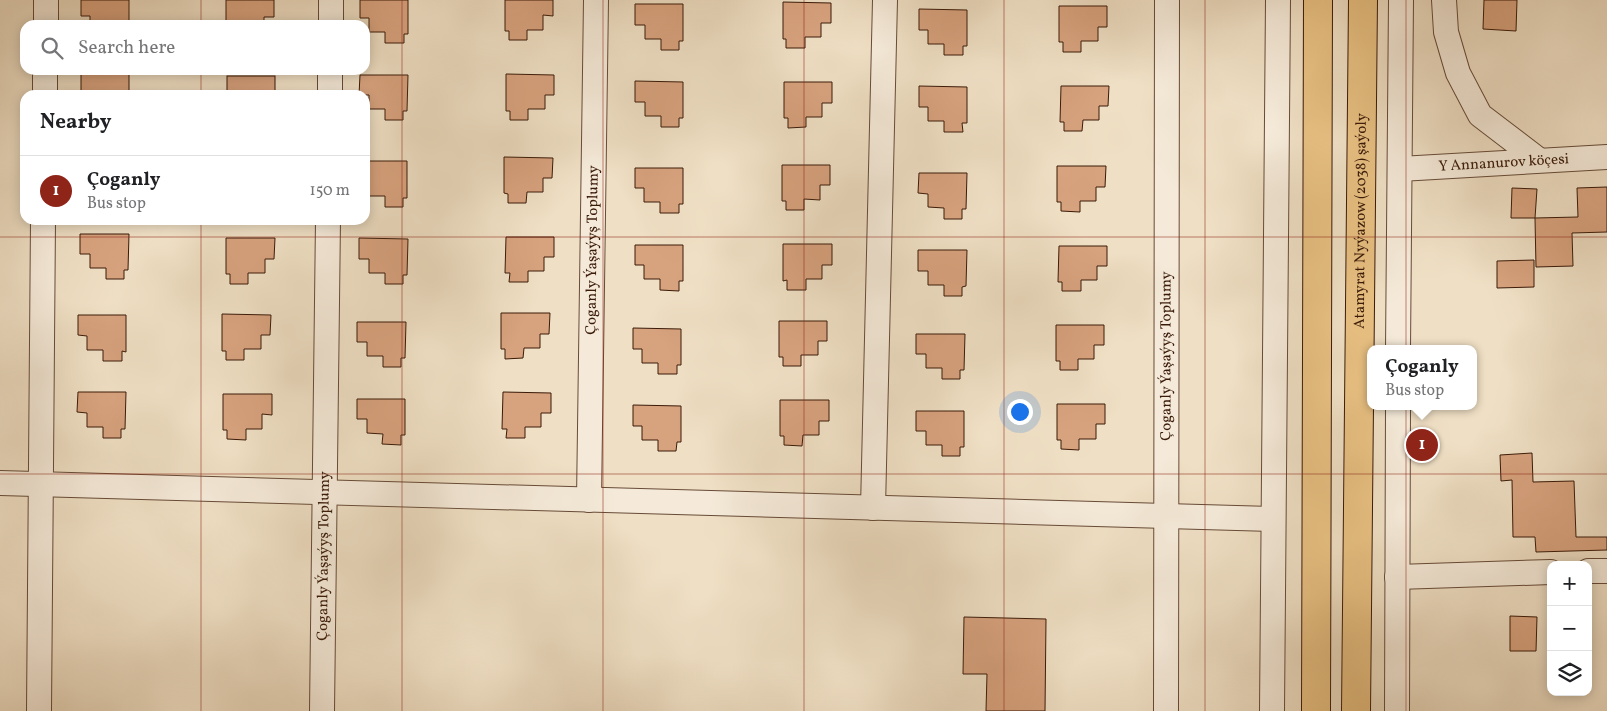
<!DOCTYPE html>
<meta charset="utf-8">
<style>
body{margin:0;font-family:Vollkorn,serif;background:#f6f6f6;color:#202124}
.controls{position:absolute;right:15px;bottom:15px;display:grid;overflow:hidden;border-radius:10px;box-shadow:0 2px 12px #0003}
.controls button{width:45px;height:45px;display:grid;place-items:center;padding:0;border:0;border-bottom:1px solid #e0e0e0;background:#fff;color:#202124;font:25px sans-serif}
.you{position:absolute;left:1019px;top:411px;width:18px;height:18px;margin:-12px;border:4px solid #fff;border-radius:50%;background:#1a73e8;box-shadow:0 0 0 8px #1a73e833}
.badge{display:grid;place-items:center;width:32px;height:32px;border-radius:50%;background:#8f2418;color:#fff;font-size:16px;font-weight:700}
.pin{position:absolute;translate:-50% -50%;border:2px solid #fff;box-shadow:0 1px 5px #0006}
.popup{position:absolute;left:1367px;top:345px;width:110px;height:65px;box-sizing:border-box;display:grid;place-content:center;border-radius:10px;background:#fff;filter:drop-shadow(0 1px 4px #0005);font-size:16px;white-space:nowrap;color:#757577}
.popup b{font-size:19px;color:#202124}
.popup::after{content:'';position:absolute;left:50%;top:100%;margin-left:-10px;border:10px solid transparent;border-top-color:#fff}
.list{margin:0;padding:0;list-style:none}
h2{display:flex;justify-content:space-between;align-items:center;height:65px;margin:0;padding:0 20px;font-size:21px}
h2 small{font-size:16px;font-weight:400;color:#757577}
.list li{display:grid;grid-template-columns:32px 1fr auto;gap:15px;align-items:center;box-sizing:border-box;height:70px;padding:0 20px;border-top:1px solid #e0e0e0}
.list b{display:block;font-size:19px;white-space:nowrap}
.list p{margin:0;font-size:16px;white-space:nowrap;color:#757577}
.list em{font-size:16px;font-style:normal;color:#757577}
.icon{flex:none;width:28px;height:28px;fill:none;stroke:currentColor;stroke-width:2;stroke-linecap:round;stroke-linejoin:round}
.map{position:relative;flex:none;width:1607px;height:711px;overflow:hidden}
.search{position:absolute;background:#fff;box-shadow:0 2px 12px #0003;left:20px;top:20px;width:350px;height:55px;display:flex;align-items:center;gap:12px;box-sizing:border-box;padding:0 18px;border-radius:15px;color:#757577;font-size:19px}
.panel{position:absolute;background:#fff;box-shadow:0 2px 12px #0003;left:20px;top:90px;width:350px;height:135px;border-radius:15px}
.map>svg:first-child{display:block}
.building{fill:#d7a27e;stroke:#3a1a08}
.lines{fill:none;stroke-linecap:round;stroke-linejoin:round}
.minor-casing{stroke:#674b37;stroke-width:26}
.major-casing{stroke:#3a1a08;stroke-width:30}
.minor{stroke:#f5ead9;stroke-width:24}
.major{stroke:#e8c082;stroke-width:28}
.grid{fill:none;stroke:#8f2418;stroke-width:1;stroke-opacity:0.55}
.labels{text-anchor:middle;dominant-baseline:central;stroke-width:5;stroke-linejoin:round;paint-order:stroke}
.street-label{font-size:15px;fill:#3a1a08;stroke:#f5ead9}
</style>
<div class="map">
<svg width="1607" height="711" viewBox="0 0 1607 711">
<rect width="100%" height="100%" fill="#efdfc4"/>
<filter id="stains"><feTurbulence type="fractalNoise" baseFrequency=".004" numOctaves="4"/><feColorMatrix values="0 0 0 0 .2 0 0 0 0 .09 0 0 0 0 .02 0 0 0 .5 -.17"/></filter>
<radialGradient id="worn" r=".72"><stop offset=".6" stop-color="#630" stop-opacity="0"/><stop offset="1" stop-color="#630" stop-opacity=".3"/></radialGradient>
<g class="building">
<polygon points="81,0 129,0 129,25 90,25 90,16 81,16"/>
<polygon points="226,0 274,0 274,17 264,17 264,25 226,25"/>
<polygon points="360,0 408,0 408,34 404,34 404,43 385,43 385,32 369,32 369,18 360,18"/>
<polygon points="505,0 553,0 553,16 543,15 543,30 527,30 527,40 509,40 509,31 505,31"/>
<polygon points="1484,0 1517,0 1516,31 1483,29"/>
<polygon points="783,2 831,3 831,23 821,23 821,37 805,37 805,48 786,48 786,39 783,39"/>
<polygon points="635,4 683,4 683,41 679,41 679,50 661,50 661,39 645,39 645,25 635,25"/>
<polygon points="1059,6 1107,6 1107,27 1098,27 1098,41 1081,41 1081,52 1063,52 1063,42 1059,42"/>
<polygon points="919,9 967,10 967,46 963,46 963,55 944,55 944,44 928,44 928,30 919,30"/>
<polygon points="81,72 129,72 129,95 90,95 90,93 81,93"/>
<polygon points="506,74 554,75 554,95 545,95 545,109 528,109 528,120 510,120 510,111 506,111"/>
<polygon points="360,75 408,75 407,111 403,111 403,120 385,120 385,109 369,109 369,95 359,95"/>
<rect x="227" y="76" width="48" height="19"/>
<polygon points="635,81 683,82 683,118 679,118 679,127 661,127 661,116 645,116 645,102 635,102"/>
<polygon points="784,82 832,82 832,103 822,103 822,117 806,117 806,127 788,128 788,118 784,118"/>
<polygon points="919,86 967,87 967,123 962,123 963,132 944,132 944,121 928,121 928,107 919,107"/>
<polygon points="1061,86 1109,86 1108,106 1099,106 1099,120 1083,120 1082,131 1064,131 1064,122 1060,122"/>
<polygon points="504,157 553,158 552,178 543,178 543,192 527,192 526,203 508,203 508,194 504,193"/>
<polygon points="365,161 407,161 407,198 403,198 403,207 385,207 385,196 369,196 369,182 365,182"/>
<polygon points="782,165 830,165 830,185 820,185 820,200 804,199 804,210 786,210 786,201 782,201"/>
<polygon points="1057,166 1106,166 1105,187 1096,187 1096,201 1080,201 1080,212 1061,211 1061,202 1057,202"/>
<polygon points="635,168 683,168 683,204 679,204 679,213 660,213 660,202 644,202 644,188 635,188"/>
<polygon points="919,173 967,173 966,209 962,209 962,219 944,219 944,208 928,207 928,194 918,193"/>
<polygon points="1607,187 1607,232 1572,233 1573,266 1536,267 1535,218 1578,217 1577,188"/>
<polygon points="1512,188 1537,189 1535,218 1511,218"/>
<polygon points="80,234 129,234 128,270 124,270 124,279 106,279 106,268 90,268 90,254 80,254"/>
<polygon points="506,237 554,237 554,257 544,257 544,271 528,271 528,282 509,282 510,273 505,273"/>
<polygon points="226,238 275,238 274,259 265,259 265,273 248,273 248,284 230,284 230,274 226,274"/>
<polygon points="359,238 408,239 407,275 403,275 403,284 385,284 385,273 369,273 369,259 359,259"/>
<polygon points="783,244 832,244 832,265 822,265 822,279 806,279 806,290 787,290 787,280 783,281"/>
<polygon points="635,245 683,245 683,281 679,281 679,291 660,290 660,279 644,279 644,265 635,265"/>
<polygon points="1059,246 1107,246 1107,266 1097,266 1097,280 1081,280 1081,291 1062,291 1062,282 1058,282"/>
<polygon points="918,250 967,250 966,286 962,287 962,296 944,296 944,285 928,285 928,271 918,271"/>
<polygon points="1534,260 1534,287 1497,288 1497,261"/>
<polygon points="501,313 550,313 549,334 540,334 540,348 524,348 523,358 505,359 505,349 501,349"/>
<polygon points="222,314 271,315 270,335 261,335 261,349 244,349 244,360 226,360 226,351 222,351"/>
<polygon points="78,315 126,315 126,352 122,351 122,361 103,361 103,350 87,350 87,336 78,335"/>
<polygon points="779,321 827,321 827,341 818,341 818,355 801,355 801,366 783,366 783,357 779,357"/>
<polygon points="357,322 406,322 405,358 401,358 401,367 383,367 383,356 367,356 367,342 357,342"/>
<polygon points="1056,325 1104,325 1104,345 1094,345 1094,359 1078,359 1078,370 1060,370 1060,361 1056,361"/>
<polygon points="633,328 681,329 681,365 677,365 677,374 658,374 658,363 642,363 642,349 633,349"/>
<polygon points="916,334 965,334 964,370 960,370 960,379 942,379 942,368 926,368 926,354 916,354"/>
<polygon points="78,392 126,392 125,429 121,429 121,438 103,438 103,427 87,427 87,413 77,412"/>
<polygon points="503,392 551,393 551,413 541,413 541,427 525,427 525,438 506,438 507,429 502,429"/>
<polygon points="223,394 272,394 272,415 262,414 262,429 246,429 246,440 227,439 227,430 223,430"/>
<polygon points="357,399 405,399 405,435 401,435 401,445 382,444 383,434 367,433 367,419 357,419"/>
<polygon points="780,400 829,400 829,421 819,421 819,435 803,435 802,446 784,445 784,436 780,436"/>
<polygon points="1057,404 1105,404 1105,424 1096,424 1096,439 1079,439 1079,450 1061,449 1061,440 1057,440"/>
<polygon points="633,405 681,406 681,442 677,442 676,451 658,451 658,440 642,440 642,426 633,426"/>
<polygon points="916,411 964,411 964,447 960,447 960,456 942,456 942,445 926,445 926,431 916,431"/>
<polygon points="1532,453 1533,482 1574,481 1576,537 1607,537 1607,550 1536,552 1535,537 1513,537 1512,480 1501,481 1500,455"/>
<polygon points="1510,616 1537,617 1536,651 1510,651"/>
<polygon points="964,617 1046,619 1045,711 986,711 987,674 963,674"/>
</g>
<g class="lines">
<defs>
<g id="minor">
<polyline points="1444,0 1446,32 1458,73 1480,115 1539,160"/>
<polyline points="46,25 46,0"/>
<polyline points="331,25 331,0"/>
<polyline points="45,95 45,70"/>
<polyline points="330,95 330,70"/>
<path id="s1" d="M1400 169 1607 157"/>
<polyline points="1398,349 1401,0"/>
<polyline points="0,483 1273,519"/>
<path id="s2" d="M589 500 596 0"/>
<polyline points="873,508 885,0"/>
<polyline points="1588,571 1607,571"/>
<polyline points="1397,577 1551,572"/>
<polyline points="39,711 43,220"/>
<path id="s3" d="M322 711 328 220"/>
<path id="s4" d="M1166 711 1167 0"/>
<polyline points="1272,711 1278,0"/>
<polyline points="1397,711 1398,406"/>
</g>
<g id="major">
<polyline points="1316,711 1318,0"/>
<path id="s5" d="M1356 711 1363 0"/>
</g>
</defs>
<use href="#minor" class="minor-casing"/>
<use href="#major" class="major-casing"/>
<use href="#minor" class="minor"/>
<use href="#major" class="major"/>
</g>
<path class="grid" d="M201 0V25M402 0V711M603 0V711M804 0V711M1004 0V711M1205 0V711M1406 0V711M201 70V95M201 220V711M0 237H1607M0 474H1607"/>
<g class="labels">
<g class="street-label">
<text stroke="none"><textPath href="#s1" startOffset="104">Y Annanurov köçesi</textPath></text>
<text stroke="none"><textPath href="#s5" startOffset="490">Atamyrat Nyýazow (2038) şaýoly</textPath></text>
<text stroke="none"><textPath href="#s2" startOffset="250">Çoganly Ýaşaýyş Toplumy</textPath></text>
<text stroke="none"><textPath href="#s4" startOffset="355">Çoganly Ýaşaýyş Toplumy</textPath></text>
<text stroke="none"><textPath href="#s3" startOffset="155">Çoganly Ýaşaýyş Toplumy</textPath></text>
</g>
</g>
<rect width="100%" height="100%" filter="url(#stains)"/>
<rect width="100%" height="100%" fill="url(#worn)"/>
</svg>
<div class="controls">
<button>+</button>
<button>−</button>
<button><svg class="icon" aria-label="layers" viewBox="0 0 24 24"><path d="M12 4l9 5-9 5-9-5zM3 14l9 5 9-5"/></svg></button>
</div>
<div class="you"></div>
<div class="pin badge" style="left:1422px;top:445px">1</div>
<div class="popup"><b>Çoganly</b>Bus stop</div>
<div class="search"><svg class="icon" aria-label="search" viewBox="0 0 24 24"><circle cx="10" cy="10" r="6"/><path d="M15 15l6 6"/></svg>Search here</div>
<section class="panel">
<h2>Nearby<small></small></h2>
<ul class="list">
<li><span class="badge">1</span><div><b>Çoganly</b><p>Bus stop</p></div><em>150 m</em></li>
</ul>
</section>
</div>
